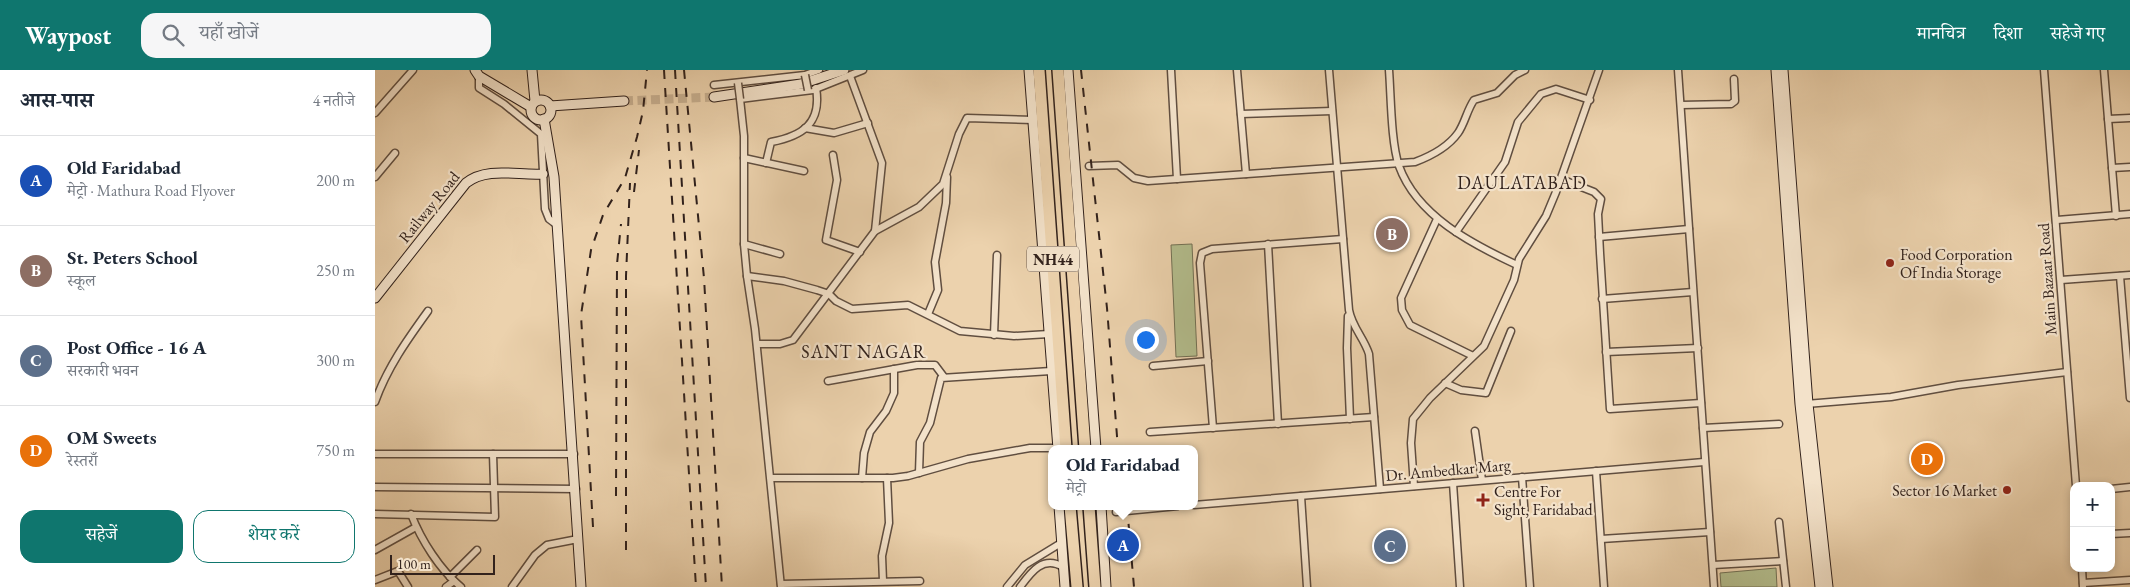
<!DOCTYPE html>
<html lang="hi">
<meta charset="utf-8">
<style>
body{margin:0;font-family:"EB Garamond","Noto Serif Devanagari",serif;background:#f6f6f7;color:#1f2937}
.controls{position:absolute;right:15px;bottom:15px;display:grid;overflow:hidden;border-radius:10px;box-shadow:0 2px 8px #0003}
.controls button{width:45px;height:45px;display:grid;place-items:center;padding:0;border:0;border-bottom:1px solid #e0e1e3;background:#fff;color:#1f2937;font:25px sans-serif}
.scale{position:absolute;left:15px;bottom:12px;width:105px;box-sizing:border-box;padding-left:5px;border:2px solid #32221c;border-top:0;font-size:14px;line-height:18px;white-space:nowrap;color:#32221c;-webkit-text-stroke:4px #f3e2ca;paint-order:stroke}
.you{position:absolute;left:770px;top:269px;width:18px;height:18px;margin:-12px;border:4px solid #fff;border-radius:50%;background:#1a73e8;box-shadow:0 0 0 8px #1a73e833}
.badge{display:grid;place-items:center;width:32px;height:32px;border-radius:50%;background:#0f766e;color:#fff;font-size:16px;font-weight:700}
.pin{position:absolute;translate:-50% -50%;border:2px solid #fff;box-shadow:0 1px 5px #0006}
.popup{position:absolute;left:673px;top:375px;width:150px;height:65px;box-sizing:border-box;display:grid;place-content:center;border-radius:10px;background:#fff;filter:drop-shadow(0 1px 4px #0005);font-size:16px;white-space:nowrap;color:#747a83}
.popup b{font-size:19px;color:#1f2937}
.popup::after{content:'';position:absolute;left:50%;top:100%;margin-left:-10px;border:10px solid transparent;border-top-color:#fff}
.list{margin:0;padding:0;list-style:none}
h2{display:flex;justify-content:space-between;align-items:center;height:65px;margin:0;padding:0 20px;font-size:21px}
h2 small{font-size:16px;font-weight:400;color:#747a83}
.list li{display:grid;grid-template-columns:32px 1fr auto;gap:15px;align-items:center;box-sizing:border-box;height:90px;padding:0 20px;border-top:1px solid #e0e1e3}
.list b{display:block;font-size:19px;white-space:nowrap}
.list p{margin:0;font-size:16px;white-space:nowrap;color:#747a83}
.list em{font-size:16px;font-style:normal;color:#747a83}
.actions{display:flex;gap:10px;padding:15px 20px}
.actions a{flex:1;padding:11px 0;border:1px solid #0f766e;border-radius:15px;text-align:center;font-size:18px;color:#0f766e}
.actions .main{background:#0f766e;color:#fff}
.icon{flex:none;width:28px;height:28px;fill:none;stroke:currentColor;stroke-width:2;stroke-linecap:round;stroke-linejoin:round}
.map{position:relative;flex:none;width:1755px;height:517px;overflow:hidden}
header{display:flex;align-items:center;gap:30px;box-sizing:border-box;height:70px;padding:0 25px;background:#0f766e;color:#fff}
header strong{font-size:24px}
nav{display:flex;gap:28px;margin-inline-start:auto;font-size:18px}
.search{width:350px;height:45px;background:#f6f6f7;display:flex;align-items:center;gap:12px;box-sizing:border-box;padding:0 18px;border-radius:15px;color:#747a83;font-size:19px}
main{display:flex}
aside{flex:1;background:#fff}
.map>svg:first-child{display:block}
.green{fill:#b3bd8d;stroke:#727054}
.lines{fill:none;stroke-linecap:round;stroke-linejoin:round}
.secondary-tunnel{stroke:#c7af90;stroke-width:9;stroke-dasharray:9 4.5;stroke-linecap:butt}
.street-casing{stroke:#604e40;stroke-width:9}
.secondary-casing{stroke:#32221c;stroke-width:11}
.highway-casing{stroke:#32221c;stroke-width:14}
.street{stroke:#f3e2ca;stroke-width:6}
.secondary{stroke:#f3e2ca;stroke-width:9}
.highway{stroke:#ecd2ad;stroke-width:11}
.rail{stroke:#32221c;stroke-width:2;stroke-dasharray:9 9;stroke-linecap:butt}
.street-bridge-casing{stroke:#604e40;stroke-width:9;stroke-linecap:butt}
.street-bridge{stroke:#f3e2ca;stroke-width:6}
.poi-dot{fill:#8f2418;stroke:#f3e2ca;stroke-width:2}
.labels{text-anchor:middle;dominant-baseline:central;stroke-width:4.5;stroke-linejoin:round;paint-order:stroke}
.shield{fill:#f3e2ca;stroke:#6c5c50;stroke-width:1}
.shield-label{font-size:15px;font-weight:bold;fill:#32221c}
.street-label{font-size:16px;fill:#32221c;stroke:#f3e2ca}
.poi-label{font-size:16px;fill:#32221c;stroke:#f3e2ca;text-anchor:start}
.neighbourhood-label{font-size:18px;letter-spacing:1px;fill:#32221c;stroke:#f3e2ca}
</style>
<header>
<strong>Waypost</strong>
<div class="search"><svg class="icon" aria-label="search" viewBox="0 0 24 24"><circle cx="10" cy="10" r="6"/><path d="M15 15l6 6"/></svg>यहाँ खोजें</div>
<nav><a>मानचित्र</a><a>दिशा</a><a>सहेजे गए</a></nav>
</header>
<main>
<aside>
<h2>आस-पास<small>4 नतीजे</small></h2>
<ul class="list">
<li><span class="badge" style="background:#1a4fb4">A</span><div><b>Old Faridabad</b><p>मेट्रो · Mathura Road Flyover</p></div><em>200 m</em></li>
<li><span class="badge" style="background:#8d6e63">B</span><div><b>St. Peters School</b><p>स्कूल</p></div><em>250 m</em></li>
<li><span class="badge" style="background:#5c6f8a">C</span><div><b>Post Office - 16 A</b><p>सरकारी भवन</p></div><em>300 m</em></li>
<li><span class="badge" style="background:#e8710a">D</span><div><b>OM Sweets</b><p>रेस्तराँ</p></div><em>750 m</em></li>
</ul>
<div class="actions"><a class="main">सहेजें</a><a>शेयर करें</a></div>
</aside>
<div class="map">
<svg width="1755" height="517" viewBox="0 0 1755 517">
<rect width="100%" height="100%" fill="#ecd2ad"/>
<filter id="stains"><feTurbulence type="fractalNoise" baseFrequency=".004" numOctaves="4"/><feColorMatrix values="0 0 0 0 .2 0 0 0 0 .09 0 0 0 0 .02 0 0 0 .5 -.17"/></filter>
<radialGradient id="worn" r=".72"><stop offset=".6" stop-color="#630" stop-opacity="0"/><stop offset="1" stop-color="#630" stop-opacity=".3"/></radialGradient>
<g class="green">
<polygon points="817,174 822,286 801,287 796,175"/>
<polygon points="1401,498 1402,517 1346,517 1345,503"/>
</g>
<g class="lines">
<polyline class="secondary-tunnel" points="249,31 339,27"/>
<defs>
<g id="street">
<polyline points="796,0 802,109"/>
<polyline points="862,0 871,104"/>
<path d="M954 0 974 240C977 257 989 268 994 284L1005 419"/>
<path d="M1014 0C1016 26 1016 73 1024 96 1042 146 1097 174 1142 195"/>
<polyline points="1303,0 1339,517"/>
<polyline points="1669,0 1701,416"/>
<polyline points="1729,0 1741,146"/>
<polyline points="104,6 104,18 129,34 166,64 170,139 174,149 182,155"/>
<polyline points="475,6 507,93 500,161"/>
<polyline points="339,15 430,5 444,0"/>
<polyline points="1306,35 1356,34 1360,31 1359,9"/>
<polyline points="0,43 38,0"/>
<polyline points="866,44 957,41"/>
<polyline points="1733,49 1755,48"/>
<polyline points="430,58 459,63 493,53"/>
<polyline points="458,85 462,110 451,170 485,182"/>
<polyline points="369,88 429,101"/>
<path d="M391 93 396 72C428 66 447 53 441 18"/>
<path d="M714 96 743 95 759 108 773 111 1040 92C1056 86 1073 77 1083 63 1090 53 1092 40 1099 30L1122 23 1140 5 1150 0"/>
<polyline points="1737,98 1755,97"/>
<polyline points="0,107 20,83"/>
<polyline points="1186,109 1219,122 1226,129 1223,144 1225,183 1235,339 1326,333"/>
<polyline points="1062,149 1026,228 1027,240 1035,255 1098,286"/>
<polyline points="1682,150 1755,144"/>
<polyline points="1081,162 1130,92 1143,52 1166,24 1181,19 1215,30"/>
<polyline points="1224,167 1314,159"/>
<polyline points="369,174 405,184"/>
<polyline points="893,174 903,354"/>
<polyline points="372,206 409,211 442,220 454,224 461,231 477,239 533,235 585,261 639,266 674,264"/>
<polyline points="1745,206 1755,328"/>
<polyline points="1686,210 1755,205"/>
<polyline points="1227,229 1318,222"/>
<polyline points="553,244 563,220 560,192 571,133 572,107"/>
<polyline points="973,246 972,278 975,349"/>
<polyline points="619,265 622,185"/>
<polyline points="382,274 405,274 418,270 500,161 544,137 568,114 584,64 592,48 658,50"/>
<polyline points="1231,282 1323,278"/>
<polyline points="778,296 833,291"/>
<polyline points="453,311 542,295 560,295 569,307"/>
<polyline points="1070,313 1086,320 1111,323 1136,261"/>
<path d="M0 332C12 298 32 270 53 241"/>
<polyline points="1431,334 1516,327 1583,315 1692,302"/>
<polyline points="838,358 825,193 827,183 837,179 968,169"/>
<polyline points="1328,358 1404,354"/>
<polyline points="1100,361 1107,410"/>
<polyline points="775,362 999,347"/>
<polyline points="0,384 199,384"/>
<polyline points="1221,401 1229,517"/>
<polyline points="544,403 545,372 555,353 566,308 676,301"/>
<polyline points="1147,407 1155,517"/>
<polyline points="397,408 518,408 533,406 593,389 655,378 683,378"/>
<polyline points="487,408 489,383 495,362 511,341 519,323 519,299"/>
<polyline points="1078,413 1085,517"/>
<polyline points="1039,416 1036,373 1038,349 1055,328 1109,276 1139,210 1144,189 1171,146 1181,122 1224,0"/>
<polyline points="0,417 201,419"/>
<polyline points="1736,419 1755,417"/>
<polyline points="926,426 932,517"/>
<polyline points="819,435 1329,392"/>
<polyline points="741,442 803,436"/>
<polyline points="0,444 120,447 118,384"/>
<path d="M36 444C46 470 65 500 86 517"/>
<polyline points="1404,452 1411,517"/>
<polyline points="1736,464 1755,463"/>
<polyline points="1226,469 1335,462"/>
<polyline points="0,480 41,457"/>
<polyline points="1338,495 1408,491"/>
<polyline points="1707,498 1708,517"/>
<polyline points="75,507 102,480"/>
<polyline points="0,510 23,501 33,517"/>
<polyline points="508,511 507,486 514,453 512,408"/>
<polyline points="1708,513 1755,510"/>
<polyline points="406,514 545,511"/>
<polyline points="71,517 79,511"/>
<polyline points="137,517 160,485 172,475 203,469"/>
<polyline points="406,517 380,259 372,206 369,174 369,66 365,29 438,20 488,0"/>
<polyline points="632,517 650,495 686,473"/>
<path d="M645 517C656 502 668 485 688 497"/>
</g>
<g id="secondary">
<polyline points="100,0 104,6 156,37"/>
<polyline points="157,0 160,31"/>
<polyline points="654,0 683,379"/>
<polyline points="693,0 721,379"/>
<polyline points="1401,0 1425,334 1445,517"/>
<polyline points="1408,0 1433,334 1453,517"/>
<polyline points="339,27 426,14 469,0"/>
<circle cx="166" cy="40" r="10"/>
<polyline points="175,36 249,31"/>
<polyline points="169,49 179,107 206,517"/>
<path d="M0 228 91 113C112 96 144 106 168 104"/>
<polyline points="684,436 690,517"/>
<polyline points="726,436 731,517"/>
</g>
<g id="highway">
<polyline points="664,0 691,379"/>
<polyline points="683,0 710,379"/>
<polyline points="695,436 702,517"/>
<polyline points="714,436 720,517"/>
</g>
</defs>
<use href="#street" class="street-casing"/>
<use href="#secondary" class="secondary-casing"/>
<use href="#highway" class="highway-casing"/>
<use href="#street" class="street"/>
<use href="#secondary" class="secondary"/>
<use href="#highway" class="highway"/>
<g class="rail">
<polyline points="289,0 321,517"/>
<polyline points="300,0 331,517"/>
<polyline points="309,0 329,208 347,517"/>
<polyline points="706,0 732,238 743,379"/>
<polyline points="259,122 264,80"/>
<polyline points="241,426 242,194 246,154"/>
<polyline points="752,436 759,517"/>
<polyline points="218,457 206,245 216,180 228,145 250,108 262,67 268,41 272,0"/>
<polyline points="251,480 251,206 255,113"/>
</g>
<defs>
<g id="street-bridge">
<polyline points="430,5 433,20"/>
<polyline points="363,13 365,29"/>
</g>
</defs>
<use href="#street-bridge" class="street-bridge-casing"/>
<use href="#street-bridge" class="street-bridge"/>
</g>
<g class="poi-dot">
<circle cx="1515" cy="193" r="5"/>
<circle cx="1632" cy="420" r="5"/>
<path d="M1105.5 422.5h5v5h5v5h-5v5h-5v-5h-5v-5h5z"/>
</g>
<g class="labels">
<rect class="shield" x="652" y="176.5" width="52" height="25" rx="4"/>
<g class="shield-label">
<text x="678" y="189">NH44</text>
</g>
<g class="street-label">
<text transform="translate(54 137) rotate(-51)">Railway Road</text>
<text transform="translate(1672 209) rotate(-94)">Main Bazaar Road</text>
<text transform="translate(1073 400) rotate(-5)">Dr. Ambedkar Marg</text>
</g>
<g class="poi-label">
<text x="1525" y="184">Food Corporation<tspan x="1525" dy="18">Of India Storage</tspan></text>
<text x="1622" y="420" text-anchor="end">Sector 16 Market</text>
<text x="1119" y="421">Centre For<tspan x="1119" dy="18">Sight, Faridabad</tspan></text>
</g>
<g class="neighbourhood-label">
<text x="1147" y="112">DAULATABAD</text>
<text x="489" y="281">SANT NAGAR</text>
</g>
</g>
<rect width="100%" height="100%" filter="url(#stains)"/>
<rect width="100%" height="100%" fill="url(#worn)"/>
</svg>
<div class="controls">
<button>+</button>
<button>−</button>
</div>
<div class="scale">100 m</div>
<div class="you"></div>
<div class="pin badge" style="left:748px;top:475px;background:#1a4fb4">A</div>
<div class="popup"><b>Old Faridabad</b>मेट्रो</div>
<div class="pin badge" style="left:1017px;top:164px;background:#8d6e63">B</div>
<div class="pin badge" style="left:1015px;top:476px;background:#5c6f8a">C</div>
<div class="pin badge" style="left:1552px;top:389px;background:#e8710a">D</div>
</div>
</main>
